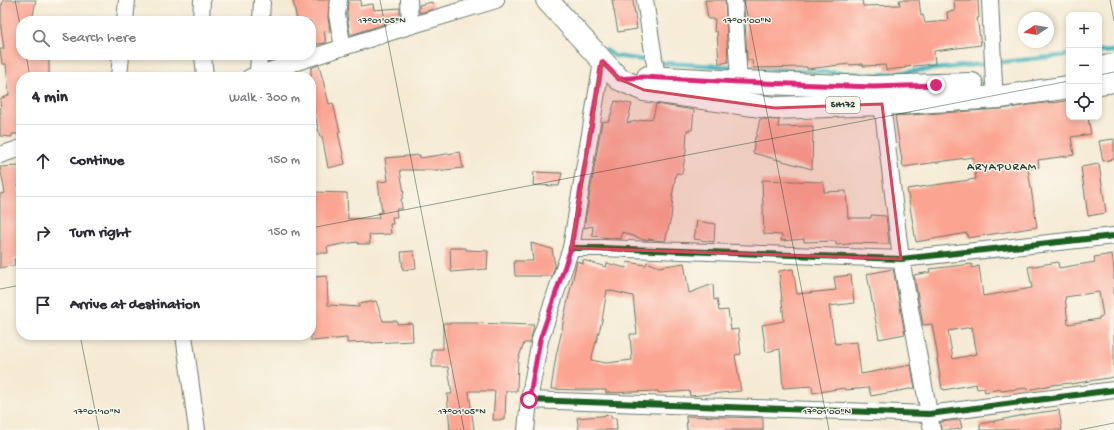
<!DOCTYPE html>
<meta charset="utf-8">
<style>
body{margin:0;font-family:"Gochi Hand",sans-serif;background:#f7f7f7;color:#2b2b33}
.controls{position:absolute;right:12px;top:12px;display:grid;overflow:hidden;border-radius:8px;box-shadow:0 2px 6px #0003}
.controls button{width:36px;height:36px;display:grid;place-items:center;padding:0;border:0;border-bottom:1px solid #e1e1e2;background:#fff;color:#2b2b33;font:20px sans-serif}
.compass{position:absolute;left:1018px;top:12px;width:36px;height:36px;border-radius:50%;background:#fff;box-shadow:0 2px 6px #0003;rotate:259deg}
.stop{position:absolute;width:12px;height:12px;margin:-9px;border:3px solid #db2777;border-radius:50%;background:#fff}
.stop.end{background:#db2777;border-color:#fff;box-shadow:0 1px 4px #0008}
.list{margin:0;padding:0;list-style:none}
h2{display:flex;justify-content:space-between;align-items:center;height:52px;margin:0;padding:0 16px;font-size:17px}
h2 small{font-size:13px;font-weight:400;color:#7c7c81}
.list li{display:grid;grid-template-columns:26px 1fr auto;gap:12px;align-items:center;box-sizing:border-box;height:72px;padding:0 16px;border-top:1px solid #e1e1e2}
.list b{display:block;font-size:15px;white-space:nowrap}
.list em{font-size:13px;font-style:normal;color:#7c7c81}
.icon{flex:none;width:22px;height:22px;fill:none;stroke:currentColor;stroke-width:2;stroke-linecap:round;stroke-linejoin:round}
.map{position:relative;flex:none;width:1114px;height:430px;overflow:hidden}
.search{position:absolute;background:#fff;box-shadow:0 2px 6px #0003;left:16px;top:16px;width:300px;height:44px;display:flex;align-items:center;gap:10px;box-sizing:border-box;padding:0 14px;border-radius:16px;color:#7c7c81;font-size:15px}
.panel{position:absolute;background:#fff;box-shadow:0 2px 6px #0003;left:16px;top:72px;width:300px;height:268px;border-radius:16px}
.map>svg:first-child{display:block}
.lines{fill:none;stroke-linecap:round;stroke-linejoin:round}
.stream{stroke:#40b1b9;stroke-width:4.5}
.building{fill:#fba492;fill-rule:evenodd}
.minor-casing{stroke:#6a7a6c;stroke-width:18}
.primary-casing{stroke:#6a7a6c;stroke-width:24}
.minor{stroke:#fff;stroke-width:16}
.primary{stroke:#fff;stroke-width:22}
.cycleway-casing{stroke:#fbf7ec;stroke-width:8}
.cycleway{stroke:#1b5e20;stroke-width:6}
.route{stroke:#db2777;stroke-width:5}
.marked{fill:#d1495b;fill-opacity:0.2;stroke:#d1495b;stroke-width:3;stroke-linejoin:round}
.ticks{fill:none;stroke:#1f3d34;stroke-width:1;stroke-opacity:0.45}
.labels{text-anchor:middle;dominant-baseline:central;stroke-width:3;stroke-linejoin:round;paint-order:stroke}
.shield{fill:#fbf7ec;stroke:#61756b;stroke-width:1}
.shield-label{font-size:10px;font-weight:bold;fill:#1f3d34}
.neighbourhood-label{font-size:12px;letter-spacing:1px;fill:#1f3d34;stroke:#fbf7ec}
.ticks-label{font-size:10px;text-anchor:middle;fill:#1f3d34;stroke:#fbf7ec;stroke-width:3;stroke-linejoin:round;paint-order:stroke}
</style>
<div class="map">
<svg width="1114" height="430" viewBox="0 0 1114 430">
<rect width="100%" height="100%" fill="#fbf7ec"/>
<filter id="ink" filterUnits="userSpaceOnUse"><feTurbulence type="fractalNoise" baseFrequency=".025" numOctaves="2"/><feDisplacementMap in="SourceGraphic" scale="8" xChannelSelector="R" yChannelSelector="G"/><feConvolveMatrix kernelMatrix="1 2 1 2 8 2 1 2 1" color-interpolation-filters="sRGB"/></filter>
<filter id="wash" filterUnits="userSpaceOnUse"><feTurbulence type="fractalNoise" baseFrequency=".012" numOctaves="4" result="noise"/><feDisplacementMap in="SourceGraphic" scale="16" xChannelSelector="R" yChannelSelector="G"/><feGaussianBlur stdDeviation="0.9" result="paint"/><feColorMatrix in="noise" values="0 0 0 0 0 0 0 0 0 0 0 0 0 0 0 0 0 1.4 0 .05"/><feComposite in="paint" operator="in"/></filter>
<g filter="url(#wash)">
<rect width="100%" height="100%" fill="#f5ebd5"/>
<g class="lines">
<g class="stream">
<polyline points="606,50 615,56 664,63 877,75 1069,55"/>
<polyline points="1099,52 1114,51"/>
</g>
</g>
<g id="blocks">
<g class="building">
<polygon points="3,0 36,0 32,21 21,21 21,55 49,55 49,77 21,77 21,134 12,134 12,137 0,136 0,113 1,113 0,99 9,95 6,64 2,64 0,50 0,49 4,49 1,28 1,5 2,5"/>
<polygon points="293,0 329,0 328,17 330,32 324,31 326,43 311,45 311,21 297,21"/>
<polygon points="348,0 361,0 360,6 373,4 374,10 400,8 400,19 354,34 350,34 347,15"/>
<polygon points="612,0 633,0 637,29 618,32"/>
<polygon points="705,0 725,0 728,62 719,64 717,31 714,32 715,19 708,19"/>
<polygon points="744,0 862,0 863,6 900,5 899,0 919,0 921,16 923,15 925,23 948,21 947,12 955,11 954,0 978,0 979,18 977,18 981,45 934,51 935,64 905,67 905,68 886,70 885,65 863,66 863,64 850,65 849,64 807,69 807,67 753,68 752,60 747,60"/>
<polygon points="432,2 433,9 419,13 419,5"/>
<polygon points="319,65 329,104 333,103 340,132 338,132 345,164 328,168 322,136 320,137 311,96 311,68"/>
<polygon points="615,101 632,104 627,123 653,118 656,104 694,110 692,130 687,130 686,150 682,174 676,173 672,197 673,197 671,218 665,241 654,240 648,239 648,240 644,240 622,232 621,239 592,236 593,226 584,228 602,122 609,121"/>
<polygon points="1065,101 1069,101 1069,117 1088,117 1091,134 1071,137 1074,155 1038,160 1039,167 1028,169 1037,227 968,238 967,233 916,242 907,189 976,179 973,157 903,167 895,116 1001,109 1052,102 1052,103"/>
<polygon points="760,119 779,120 778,127 813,126 812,169 753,153 755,137 756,137"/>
<polygon points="1114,139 1114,159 1103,161 1099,141"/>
<polygon points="460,152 463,168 445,170 400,170 404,193 403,194 403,198 401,199 402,209 396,209 397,217 392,217 393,224 390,224 391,234 369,235 370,244 358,244 358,242 343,244 327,247 328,253 311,253 311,195 314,194 314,192 347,193 348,219 379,218 378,213 382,212 378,182 388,181 385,158 420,155 420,158"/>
<polygon points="1099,164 1106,213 1088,216 1081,167"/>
<polygon points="21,166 21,185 18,185 21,197 21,257 14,259 15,265 0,268 0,194 5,193 0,167"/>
<polygon points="534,172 562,173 559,186 533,185"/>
<polygon points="762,180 824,182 824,192 846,191 848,218 871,218 871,215 886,216 889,244 850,243 850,244 836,245 836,241 804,242 804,239 781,241 782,235 764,234"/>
<polygon points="697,221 715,224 714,242 694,239"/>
<polygon points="531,243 552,249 555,265 552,276 515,276 514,261 533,261"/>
<polygon points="450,248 466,248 466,250 488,251 487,269 451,272"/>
<polygon points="414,251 416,268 403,270 401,252"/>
<path d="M1112 254 1114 270V377L1071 384V383L1052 385 1027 390V388L1001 391V389L985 392 984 388 977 389 976 384 944 390V389H942L937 359 938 358 932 324 923 325 914 275 930 272 929 269 972 264V268L979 266 983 296 1032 288 1028 267 1058 262 1059 268 1095 262 1094 257ZM1099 292 1103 316 1099 317V319L1068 324 1065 297ZM972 327 977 354 953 359 948 331Z"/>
<path d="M583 260 606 267 607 263 626 268 627 262 646 265 647 262 659 267 684 263 689 293 713 284 714 300 717 299 719 311 728 310 731 330 738 329 741 354 735 355 741 391 690 396 689 391 659 393 658 391 606 393V390H579L551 389 556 356 562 330 564 317 577 261 583 264ZM607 290 633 296 637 334H630L632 360 606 363 591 360 602 321Z"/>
<polygon points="793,269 797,294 836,290 834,277 851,275 854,303 829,306 835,344 857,342 861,374 911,365 915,388 871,396 869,388 845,390 844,388 813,393 812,386 783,388 780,349 766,352 762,325 784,321 779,271"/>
<polygon points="893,269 905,334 879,339 867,274"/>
<polygon points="327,276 328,305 359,307 359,304 376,301 383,321 397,321 397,324 412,323 413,341 371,343 371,342 347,343 347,338 311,341 311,277"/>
<polygon points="443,323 472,323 534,325 530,343 524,343 518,360 517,391 506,391 505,420 493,420 495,391 469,391 474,430 450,430 447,394 452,394 448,367 432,367 432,349 443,349"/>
<polygon points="1059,410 1062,430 980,430 980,424 1029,414"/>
<polygon points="611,415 611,418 616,418 617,430 579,430 577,418"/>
<polygon points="686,416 763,418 763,430 687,430"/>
<polygon points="960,420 962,428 954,430 941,430 940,422"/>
</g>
</g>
</g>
<g filter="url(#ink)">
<use href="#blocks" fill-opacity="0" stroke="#6a7a6c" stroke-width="1"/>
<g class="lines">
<defs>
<g id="minor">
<polyline points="339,0 337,15 343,47"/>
<polyline points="409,0 410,26"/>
<polyline points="645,0 656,71 655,78"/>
<polyline points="734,0 739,82"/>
<polyline points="990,0 994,84"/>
<polyline points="125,21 127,0"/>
<polyline points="201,21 202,0"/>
<polyline points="261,21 262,0"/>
<polyline points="203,55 205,77"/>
<polyline points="258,74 259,55"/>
<polyline points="119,77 121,55"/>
<polyline points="250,77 410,26 496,0"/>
<polyline points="882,104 901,259 932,430"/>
<polyline points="0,155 21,148"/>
<polyline points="571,248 602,248 901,259 1114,236"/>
<polyline points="184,335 197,430"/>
<polyline points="529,400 929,414 1114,390"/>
<polyline points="526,430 529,400 540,340 571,248 602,62"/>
</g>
<g id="primary">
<polyline points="547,0 619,79 644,90 775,108 882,104 1000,97 1069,87"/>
<polyline points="1099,68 1114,65"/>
<polyline points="648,77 739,82 873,87 972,84"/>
<polyline points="1099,83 1114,81"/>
</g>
</defs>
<use href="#minor" class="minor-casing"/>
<use href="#primary" class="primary-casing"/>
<use href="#minor" class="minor"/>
<use href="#primary" class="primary"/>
<defs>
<g id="cycleway">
<polyline points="571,248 602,248 901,259 1114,236"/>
<polyline points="529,400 929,414 1114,390"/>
</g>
</defs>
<use href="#cycleway" class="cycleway-casing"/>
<use href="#cycleway" class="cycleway"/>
</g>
</g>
<g class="lines" filter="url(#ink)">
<polyline class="route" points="529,400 540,340 571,248 602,62 619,79 642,77 739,82 873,87 936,85"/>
</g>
<path class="marked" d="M602 62 619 79 644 90 775 108 882 104 901 259 571 248Z"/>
<path class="ticks" d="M15 0 21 30M380 0 464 430M745 0 829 430M1110 0 1114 21M26 55 30 77M1099 75 1114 72M311 228 1069 81M0 289 21 285M80 335 99 430M1079 430 1114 423"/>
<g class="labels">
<rect class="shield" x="826" y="97" width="34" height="16" rx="3"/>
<g class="shield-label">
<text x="843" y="105">SH172</text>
</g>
<g class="neighbourhood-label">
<text x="1002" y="168">ARYAPURAM</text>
</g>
</g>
<g class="ticks-label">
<text x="382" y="23">17°01'05"N</text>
<text x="747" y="23">17°01'00"N</text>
<text x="97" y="414">17°01'10"N</text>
<text x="462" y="414">17°01'05"N</text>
<text x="827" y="414">17°01'00"N</text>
</g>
</svg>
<div class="controls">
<button>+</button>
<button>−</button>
<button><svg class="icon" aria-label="locate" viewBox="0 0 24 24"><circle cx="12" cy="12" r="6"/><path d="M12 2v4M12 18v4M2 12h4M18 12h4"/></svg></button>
</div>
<svg class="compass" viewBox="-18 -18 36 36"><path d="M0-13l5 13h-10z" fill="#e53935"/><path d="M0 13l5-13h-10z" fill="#7c7c81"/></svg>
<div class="stop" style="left:529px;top:400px"></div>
<div class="stop end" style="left:936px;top:85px"></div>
<div class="search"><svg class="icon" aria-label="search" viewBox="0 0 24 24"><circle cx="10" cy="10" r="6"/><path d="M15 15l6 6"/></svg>Search here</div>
<section class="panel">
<h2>4 min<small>Walk · 300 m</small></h2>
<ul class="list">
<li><svg class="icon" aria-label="ahead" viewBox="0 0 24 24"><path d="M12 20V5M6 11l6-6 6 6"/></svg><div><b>Continue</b></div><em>150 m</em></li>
<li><svg class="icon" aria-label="right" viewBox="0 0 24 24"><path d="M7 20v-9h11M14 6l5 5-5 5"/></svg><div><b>Turn right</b></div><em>150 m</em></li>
<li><svg class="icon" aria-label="arrive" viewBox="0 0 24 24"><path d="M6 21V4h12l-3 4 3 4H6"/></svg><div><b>Arrive at destination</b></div></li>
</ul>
</section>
</div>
